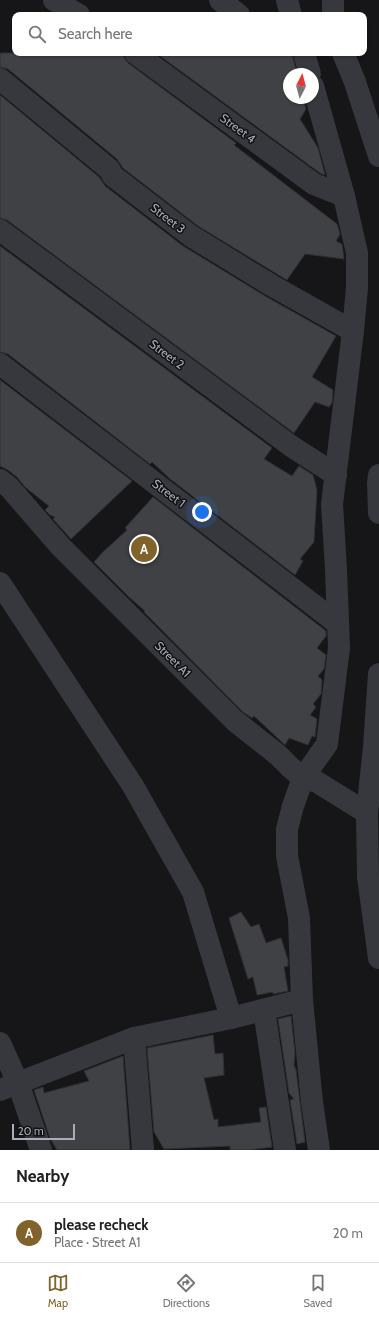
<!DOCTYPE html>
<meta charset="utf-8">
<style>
body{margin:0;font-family:Cabin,sans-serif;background:#f2f2f2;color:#222}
.compass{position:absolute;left:283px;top:68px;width:36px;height:36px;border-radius:50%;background:#fff;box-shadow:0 1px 3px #0004;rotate:6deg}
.scale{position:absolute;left:12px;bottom:10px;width:63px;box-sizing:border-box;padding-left:4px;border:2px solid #a8adb8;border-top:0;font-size:11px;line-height:14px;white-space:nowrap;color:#a8adb8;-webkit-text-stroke:3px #111113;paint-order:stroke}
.you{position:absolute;left:202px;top:512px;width:14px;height:14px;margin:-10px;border:3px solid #fff;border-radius:50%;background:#1a73e8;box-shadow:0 0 0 6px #1a73e833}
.badge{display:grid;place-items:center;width:26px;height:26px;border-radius:50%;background:#80622a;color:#fff;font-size:13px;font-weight:700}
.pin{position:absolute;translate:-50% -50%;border:2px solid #fff;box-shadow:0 1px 4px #0006}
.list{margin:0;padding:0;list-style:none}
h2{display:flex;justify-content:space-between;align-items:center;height:52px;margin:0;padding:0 16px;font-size:17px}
h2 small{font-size:13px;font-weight:400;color:#767676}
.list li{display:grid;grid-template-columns:26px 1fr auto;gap:12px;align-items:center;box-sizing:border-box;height:60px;padding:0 16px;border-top:1px solid #e0e0e0}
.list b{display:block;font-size:15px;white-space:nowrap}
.list p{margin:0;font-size:13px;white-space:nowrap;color:#767676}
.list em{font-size:13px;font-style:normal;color:#767676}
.icon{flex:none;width:22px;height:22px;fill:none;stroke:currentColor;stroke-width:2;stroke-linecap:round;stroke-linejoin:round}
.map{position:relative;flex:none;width:379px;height:1150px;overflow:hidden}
.search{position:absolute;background:#fff;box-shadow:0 1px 3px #0004;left:12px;right:12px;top:12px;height:44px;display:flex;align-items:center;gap:10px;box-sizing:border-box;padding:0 14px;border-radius:8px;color:#767676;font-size:15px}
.sheet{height:112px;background:#fff}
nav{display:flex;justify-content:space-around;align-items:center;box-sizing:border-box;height:56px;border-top:1px solid #e0e0e0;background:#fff;font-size:11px;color:#767676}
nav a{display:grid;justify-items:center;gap:2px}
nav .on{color:#80622a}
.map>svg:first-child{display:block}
.building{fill:#404145;stroke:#303034}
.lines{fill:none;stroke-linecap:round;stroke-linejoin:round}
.minor{stroke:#37383d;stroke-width:22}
.labels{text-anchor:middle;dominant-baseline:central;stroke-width:3;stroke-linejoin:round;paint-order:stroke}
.street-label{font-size:12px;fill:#a8adb8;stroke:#111113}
</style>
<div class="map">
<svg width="379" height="1150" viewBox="0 0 379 1150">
<rect width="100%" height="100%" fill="#161618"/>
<g class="building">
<polygon points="0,53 123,53 124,58 128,63 236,143 234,145 337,224 340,234 336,241 342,244 344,259 305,254 287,280 277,274 198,226 123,168 117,159 8,69 0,67"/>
<polygon points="156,53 290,53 292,54 297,74 289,74 289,98 303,98 306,109 300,119 318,148 325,175 320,173"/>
<polygon points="0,95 99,177 105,186 183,246 265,296 336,336 312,377 333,390 332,403 329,407 315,402 294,433 7,220 0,218"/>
<polygon points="0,246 272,448 264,459 292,476 299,466 313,475 317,490 314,542 300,559 303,561 295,575 169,478 152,462 150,464 8,354 0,352"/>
<polygon points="0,380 132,481 71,539 53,519 55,517 50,515 45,510 49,506 25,487 17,477 8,470 0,466"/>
<polygon points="153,497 326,631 326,636 317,648 326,655 324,669 318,676 322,680 321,694 313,704 316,707 310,715 317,719 315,737 312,736 308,745 289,738 285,745 254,716 252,718 243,712 144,612 145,611 129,597 94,562 103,552 127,530 125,528"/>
<polygon points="241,912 251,927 259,924 266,943 281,938 288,960 288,966 284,967 288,991 273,994 273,992 257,995 253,977 248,979 229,918"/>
<polygon points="291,1016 295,1053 294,1065 296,1070 305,1142 297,1144 290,1100 294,1099 289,1093 278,1019"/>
<polygon points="213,1035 215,1054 223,1053 224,1075 204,1078 214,1120 218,1119 218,1127 261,1122 259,1108 266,1107 272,1147 249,1150 230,1150 230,1146 164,1149 154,1132 147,1048"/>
<polygon points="123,1056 130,1150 57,1150 50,1138 34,1090 43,1087 44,1093 89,1081 84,1071"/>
</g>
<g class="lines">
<g class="minor">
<polyline points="54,0 79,15"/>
<polyline points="220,0 239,15"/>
<polyline points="287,0 291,15"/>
<polyline points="333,0 333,15"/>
<polyline points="135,53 314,184 344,196"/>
<polyline points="304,53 310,74"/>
<polyline points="343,53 355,82 379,156"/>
<polyline points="0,79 109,169 113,176 191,236 271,285 353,331"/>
<polyline points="313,86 344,196 357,253 357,288 353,331 332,504 336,569 339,648 327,744 303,778 293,806 287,829 287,856 299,918 302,1000 312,1102 319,1150"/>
<polyline points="0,230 291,446 336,475"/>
<polyline points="0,364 337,623"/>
<polyline points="379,475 378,483 379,513"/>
<polyline points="0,480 9,487 61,547 235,721 278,755 291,768 303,778 317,782 367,813"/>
<polyline points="0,583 133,786 193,892 231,1018"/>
<polyline points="379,674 374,747 367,813 368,877 379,958"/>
<polyline points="264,1010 285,1150"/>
<polyline points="134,1038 143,1150"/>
<polyline points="0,1043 18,1083 41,1150"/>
<polyline points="0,1090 134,1038 231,1018 302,1000"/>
</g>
</g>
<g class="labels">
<g class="street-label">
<text transform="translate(238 128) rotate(36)">Street 4</text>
<text transform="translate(168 218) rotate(38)">Street 3</text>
<text transform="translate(167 354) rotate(37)">Street 2</text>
<text transform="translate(169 493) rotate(37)">Street 1</text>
<text transform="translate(173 659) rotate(45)">Street A1</text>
</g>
</g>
</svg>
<svg class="compass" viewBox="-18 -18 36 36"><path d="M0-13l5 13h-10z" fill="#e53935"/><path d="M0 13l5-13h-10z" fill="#767676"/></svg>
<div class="scale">20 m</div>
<div class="you"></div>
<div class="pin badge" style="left:144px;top:549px">A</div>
<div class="search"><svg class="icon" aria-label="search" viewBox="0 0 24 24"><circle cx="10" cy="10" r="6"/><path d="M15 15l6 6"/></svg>Search here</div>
</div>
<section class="sheet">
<h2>Nearby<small></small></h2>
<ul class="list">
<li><span class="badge">A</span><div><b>please recheck</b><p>Place · Street A1</p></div><em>20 m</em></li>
</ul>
</section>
<nav>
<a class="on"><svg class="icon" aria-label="map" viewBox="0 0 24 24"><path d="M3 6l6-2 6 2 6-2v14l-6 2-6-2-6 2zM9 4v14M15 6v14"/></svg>Map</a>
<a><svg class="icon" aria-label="directions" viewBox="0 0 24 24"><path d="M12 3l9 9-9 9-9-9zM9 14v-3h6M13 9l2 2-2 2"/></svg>Directions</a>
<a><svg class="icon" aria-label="saved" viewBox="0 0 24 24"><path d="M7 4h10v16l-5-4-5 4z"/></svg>Saved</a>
</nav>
